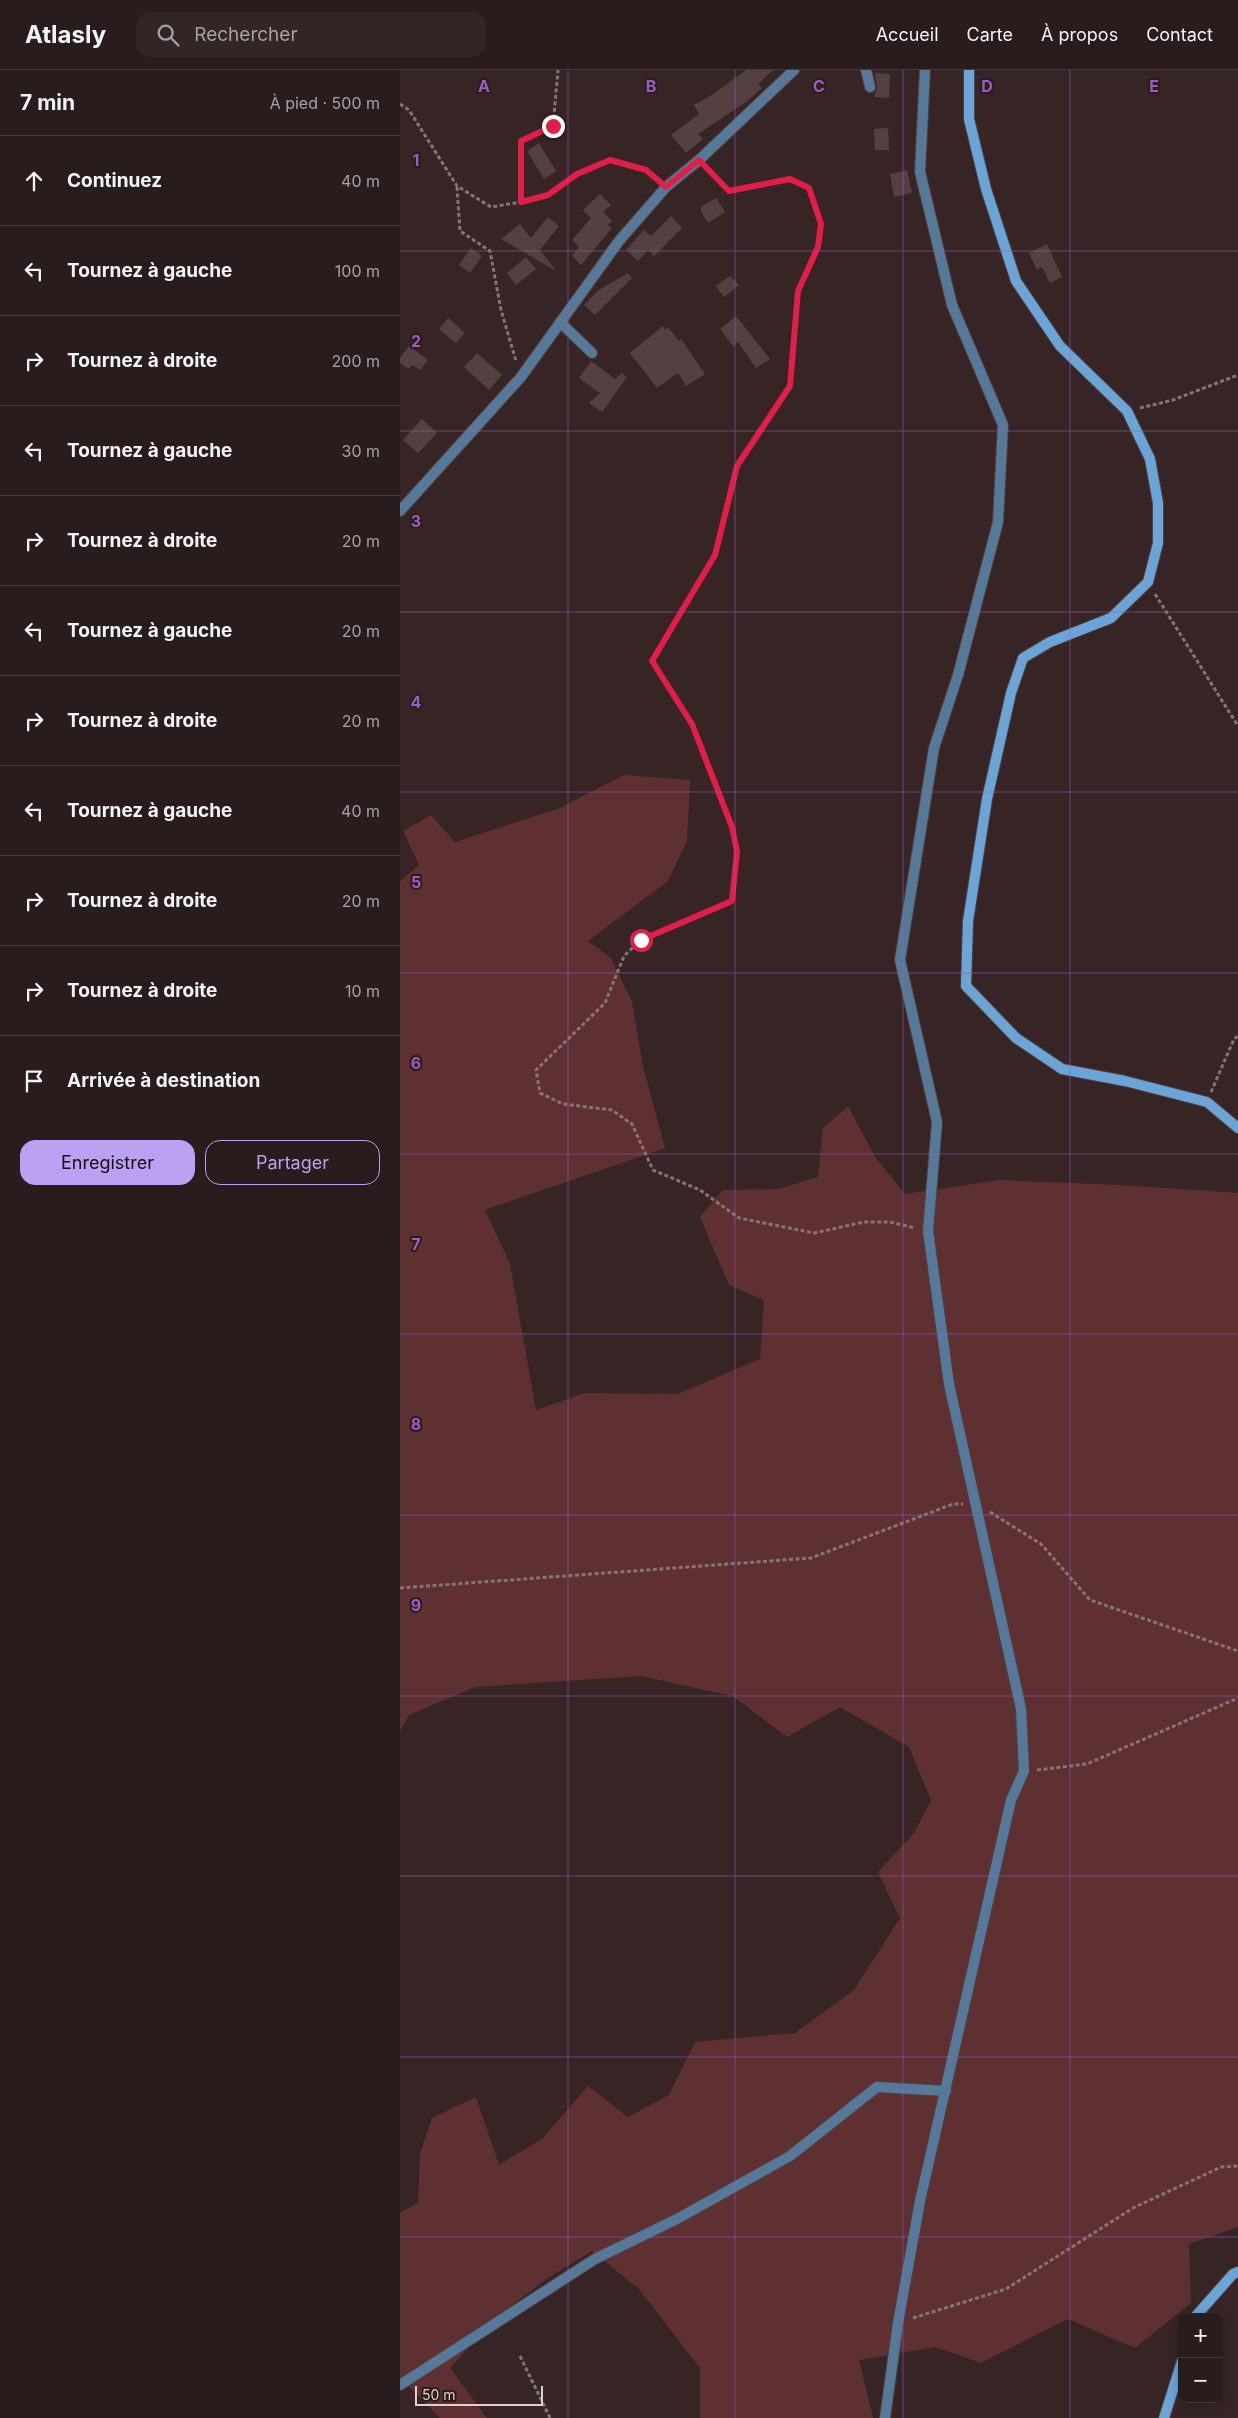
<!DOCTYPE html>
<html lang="fr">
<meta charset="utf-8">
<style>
body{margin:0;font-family:Inter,sans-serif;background:#312525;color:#f1f3f6}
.controls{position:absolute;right:15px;bottom:15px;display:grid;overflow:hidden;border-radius:10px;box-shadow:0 2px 12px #0003}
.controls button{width:45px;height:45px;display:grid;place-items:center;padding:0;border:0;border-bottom:1px solid #453a3b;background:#291c1c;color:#f1f3f6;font:25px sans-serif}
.scale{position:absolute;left:15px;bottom:12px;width:128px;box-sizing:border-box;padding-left:5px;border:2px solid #ddd1d1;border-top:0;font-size:14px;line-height:18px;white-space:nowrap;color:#ddd1d1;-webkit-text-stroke:4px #2d1c1c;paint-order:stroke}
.stop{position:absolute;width:15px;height:15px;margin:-11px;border:4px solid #e11d48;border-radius:50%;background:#fff}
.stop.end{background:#e11d48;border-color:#fff;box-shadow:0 1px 5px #0008}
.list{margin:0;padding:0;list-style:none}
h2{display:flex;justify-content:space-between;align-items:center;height:65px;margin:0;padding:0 20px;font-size:21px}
h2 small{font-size:16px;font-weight:400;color:#a5a1a3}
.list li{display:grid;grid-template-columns:32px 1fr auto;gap:15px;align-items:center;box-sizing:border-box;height:90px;padding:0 20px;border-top:1px solid #453a3b}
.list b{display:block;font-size:19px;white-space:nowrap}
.list em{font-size:16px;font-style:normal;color:#a5a1a3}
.actions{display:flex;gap:10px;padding:15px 20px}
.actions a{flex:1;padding:11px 0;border:1px solid #bca0f2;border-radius:15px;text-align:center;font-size:18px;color:#bca0f2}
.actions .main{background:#bca0f2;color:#111}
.icon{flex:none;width:28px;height:28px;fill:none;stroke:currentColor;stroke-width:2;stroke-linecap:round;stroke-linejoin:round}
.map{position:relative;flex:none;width:838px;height:2348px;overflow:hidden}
header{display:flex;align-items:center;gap:30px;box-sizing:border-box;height:70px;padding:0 25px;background:#291c1c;border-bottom:1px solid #453a3b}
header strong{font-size:24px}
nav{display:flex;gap:28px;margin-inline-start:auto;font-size:18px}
.search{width:350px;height:45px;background:#312525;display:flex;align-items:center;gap:12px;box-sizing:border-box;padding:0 18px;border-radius:15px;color:#a5a1a3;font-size:19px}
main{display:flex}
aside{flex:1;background:#291c1c}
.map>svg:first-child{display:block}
.green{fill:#5f3032}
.building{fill:#544040}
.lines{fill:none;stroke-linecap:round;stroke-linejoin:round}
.street-casing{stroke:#524141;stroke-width:12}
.secondary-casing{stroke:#524141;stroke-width:12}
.path{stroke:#857575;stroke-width:3;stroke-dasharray:4 2.5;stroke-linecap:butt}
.street{stroke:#567999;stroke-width:10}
.secondary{stroke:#6ba5d8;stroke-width:10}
.route{stroke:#e11d48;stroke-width:6}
.grid{fill:none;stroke:#985ec4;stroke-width:1;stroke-opacity:0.55}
.grid-label{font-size:16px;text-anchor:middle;font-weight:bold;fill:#985ec4;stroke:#2d1c1c;stroke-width:4;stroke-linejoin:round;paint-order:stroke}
</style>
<header>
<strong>Atlasly</strong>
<div class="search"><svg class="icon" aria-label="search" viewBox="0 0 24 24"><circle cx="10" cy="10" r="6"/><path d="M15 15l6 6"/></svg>Rechercher</div>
<nav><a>Accueil</a><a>Carte</a><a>À propos</a><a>Contact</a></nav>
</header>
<main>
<aside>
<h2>7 min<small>À pied · 500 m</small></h2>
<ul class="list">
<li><svg class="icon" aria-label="ahead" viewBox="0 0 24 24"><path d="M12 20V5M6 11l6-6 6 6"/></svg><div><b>Continuez</b></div><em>40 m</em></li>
<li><svg class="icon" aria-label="left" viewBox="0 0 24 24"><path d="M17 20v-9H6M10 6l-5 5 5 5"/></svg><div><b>Tournez à gauche</b></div><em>100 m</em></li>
<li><svg class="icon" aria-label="right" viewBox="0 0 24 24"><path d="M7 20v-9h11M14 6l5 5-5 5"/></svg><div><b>Tournez à droite</b></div><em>200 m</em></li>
<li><svg class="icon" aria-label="left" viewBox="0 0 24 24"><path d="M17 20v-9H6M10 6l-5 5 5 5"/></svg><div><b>Tournez à gauche</b></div><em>30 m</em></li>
<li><svg class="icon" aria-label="right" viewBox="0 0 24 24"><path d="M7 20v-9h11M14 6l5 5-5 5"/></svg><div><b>Tournez à droite</b></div><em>20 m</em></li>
<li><svg class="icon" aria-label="left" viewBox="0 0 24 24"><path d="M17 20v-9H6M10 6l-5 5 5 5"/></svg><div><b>Tournez à gauche</b></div><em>20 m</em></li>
<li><svg class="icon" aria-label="right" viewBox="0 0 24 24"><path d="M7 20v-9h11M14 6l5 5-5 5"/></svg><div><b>Tournez à droite</b></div><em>20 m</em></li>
<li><svg class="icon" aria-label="left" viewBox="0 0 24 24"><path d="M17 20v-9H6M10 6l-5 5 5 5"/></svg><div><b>Tournez à gauche</b></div><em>40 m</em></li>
<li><svg class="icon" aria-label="right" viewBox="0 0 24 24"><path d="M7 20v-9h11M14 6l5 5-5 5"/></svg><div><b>Tournez à droite</b></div><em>20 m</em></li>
<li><svg class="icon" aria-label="right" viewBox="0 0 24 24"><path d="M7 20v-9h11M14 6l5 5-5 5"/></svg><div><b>Tournez à droite</b></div><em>10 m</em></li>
<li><svg class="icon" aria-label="arrive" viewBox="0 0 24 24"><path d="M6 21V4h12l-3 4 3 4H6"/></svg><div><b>Arrivée à destination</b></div></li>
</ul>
<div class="actions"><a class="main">Enregistrer</a><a>Partager</a></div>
</aside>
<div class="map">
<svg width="838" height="2348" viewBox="0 0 838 2348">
<rect width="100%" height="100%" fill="#372525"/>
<polygon class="green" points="224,705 290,710 287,771 268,811 188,871 211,888 232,932 243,997 265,1078 85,1140 110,1194 136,1340 185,1323 278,1324 360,1289 364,1230 329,1215 300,1147 323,1120 379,1119 418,1107 423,1058 448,1036 475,1087 505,1124 600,1110 720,1115 838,1123 838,2157 789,2174 791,2233 735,2278 668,2249 581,2293 535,2277 459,2290 473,2348 300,2348 300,2298 239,2219 192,2181 148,2208 94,2249 50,2298 87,2348 40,2348 0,2307 0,2143 18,2133 20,2084 32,2048 76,2027 99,2095 143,2068 188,2016 228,2047 269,2025 295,1972 395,1963 454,1920 500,1848 478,1802 514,1763 531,1730 509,1677 440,1637 387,1667 333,1626 241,1606 75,1617 9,1645 0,1661 0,811 19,795 3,761 31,745 55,772 160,738"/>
<g class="building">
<polygon points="346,0 373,0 358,14 362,18 346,32 298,64 303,69 286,83 271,65 299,44 294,35 315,23"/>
<polygon points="475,3 490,4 489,28 474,27 477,18"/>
<polygon points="488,58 489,80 475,80 474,59"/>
<polygon points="139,73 156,101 144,109 127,81"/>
<polygon points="507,100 512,123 494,127 490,104"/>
<polygon points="200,124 211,135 203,142 212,151 208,155 212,158 181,195 172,186 179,177 172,170 191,148 183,140"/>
<polygon points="316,128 325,142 308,153 301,142 301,137"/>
<polygon points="271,146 282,158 254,186 248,180 238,191 226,180 244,160 251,166"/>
<polygon points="148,147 159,156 140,180 156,201 101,169 120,154 131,168"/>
<polygon points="647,174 662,207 650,213 642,197 637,200 629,183"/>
<polygon points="71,178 82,186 70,203 59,195"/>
<polygon points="126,187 136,199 116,215 107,203"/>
<polygon points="228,203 232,208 195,245 184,235 199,220"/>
<polygon points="330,206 339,215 324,227 316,216"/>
<polygon points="336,246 370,289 356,298 338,272 333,276 320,259"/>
<polygon points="48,248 65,263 56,273 39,259"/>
<polygon points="263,256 265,260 268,257 279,271 281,269 305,304 286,316 279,304 276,304 257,318 230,283"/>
<polygon points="9,276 28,290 20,300 12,295 9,299 0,293 0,288"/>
<polygon points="77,283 102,305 89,320 64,297"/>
<polygon points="191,291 215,309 222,303 227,307 202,342 189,333 200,323 179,308"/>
<polygon points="22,349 37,363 18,383 3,370"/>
</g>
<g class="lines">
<defs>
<g id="street">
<polyline points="466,0 470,17"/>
<polyline points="160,252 192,283"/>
<polyline points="0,441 121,307 219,171 266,117 299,90 394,0"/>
<polyline points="0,2315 195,2189 277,2149 390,2086 477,2017 546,2021"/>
<polyline points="485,2348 498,2253 520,2131 611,1730 624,1701 621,1639 549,1314 528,1161 537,1052 500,890 534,678 558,605 598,452 603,355 552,235 520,102 525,0"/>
</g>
<g id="secondary">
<polyline points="569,0 569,49 586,119 616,211 660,276 727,341 750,389 758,433 758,473 748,512 711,548 650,572 623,588 611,623 587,729 568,851 566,916 616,968 662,999 725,1011 807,1032 838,1058"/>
<polyline points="795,2247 833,2204 838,2202"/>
<polyline points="764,2348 782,2291"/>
</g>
</defs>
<use href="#street" class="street-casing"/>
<use href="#secondary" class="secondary-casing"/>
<g class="path">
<polyline points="0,34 9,40 57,116 91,137 121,132 149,125 177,103 210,90 246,100 257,109"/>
<polyline points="307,98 329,121 390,109 409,118 421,154 418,177 398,221 390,316 337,396 315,485 252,591 292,654 332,757 337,781 332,831 241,870 224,886 205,933 136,1000 140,1023 163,1034 212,1040 232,1054 253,1100 300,1120 339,1148 414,1163 464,1152 490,1152 515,1158"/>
<polyline points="57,117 60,161 90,181 101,240 116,291"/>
<polyline points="121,132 121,71 153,56 158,0"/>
<polyline points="740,338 773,330 838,305"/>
<polyline points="755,524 838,656"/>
<polyline points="811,1022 834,969 838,966"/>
<polyline points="590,1442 641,1474 690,1530 838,1581"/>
<polyline points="0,1518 411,1488 553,1434 563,1434"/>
<polyline points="637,1700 687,1694 838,1628"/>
<polyline points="513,2248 606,2219 733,2138 821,2097 838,2096"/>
<polyline points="120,2286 150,2348"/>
</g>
<use href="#street" class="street"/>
<use href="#secondary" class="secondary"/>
</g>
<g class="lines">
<polyline class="route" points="153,56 121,71 121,132 148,125 177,104 210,90 246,100 266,117 299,90 329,121 390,109 409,118 421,154 418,177 398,221 390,316 337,396 315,485 252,591 292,654 332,757 337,781 332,831 241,870"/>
</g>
<path class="grid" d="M168 0V2348M335 0V2348M503 0V2348M670 0V2348M0 181H838M0 361H838M0 542H838M0 722H838M0 903H838M0 1084H838M0 1264H838M0 1445H838M0 1626H838M0 1806H838M0 1987H838M0 2167H838"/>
<g class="grid-label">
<text x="84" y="22">A</text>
<text x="251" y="22">B</text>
<text x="419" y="22">C</text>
<text x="587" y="22">D</text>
<text x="754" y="22">E</text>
<text x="16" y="96">1</text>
<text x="16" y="277">2</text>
<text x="16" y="457">3</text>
<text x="16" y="638">4</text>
<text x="16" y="818">5</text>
<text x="16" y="999">6</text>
<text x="16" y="1180">7</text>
<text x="16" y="1360">8</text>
<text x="16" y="1541">9</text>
</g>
</svg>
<div class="controls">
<button>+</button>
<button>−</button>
</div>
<div class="scale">50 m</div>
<div class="stop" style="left:241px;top:870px"></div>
<div class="stop end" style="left:153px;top:56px"></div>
</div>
</main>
